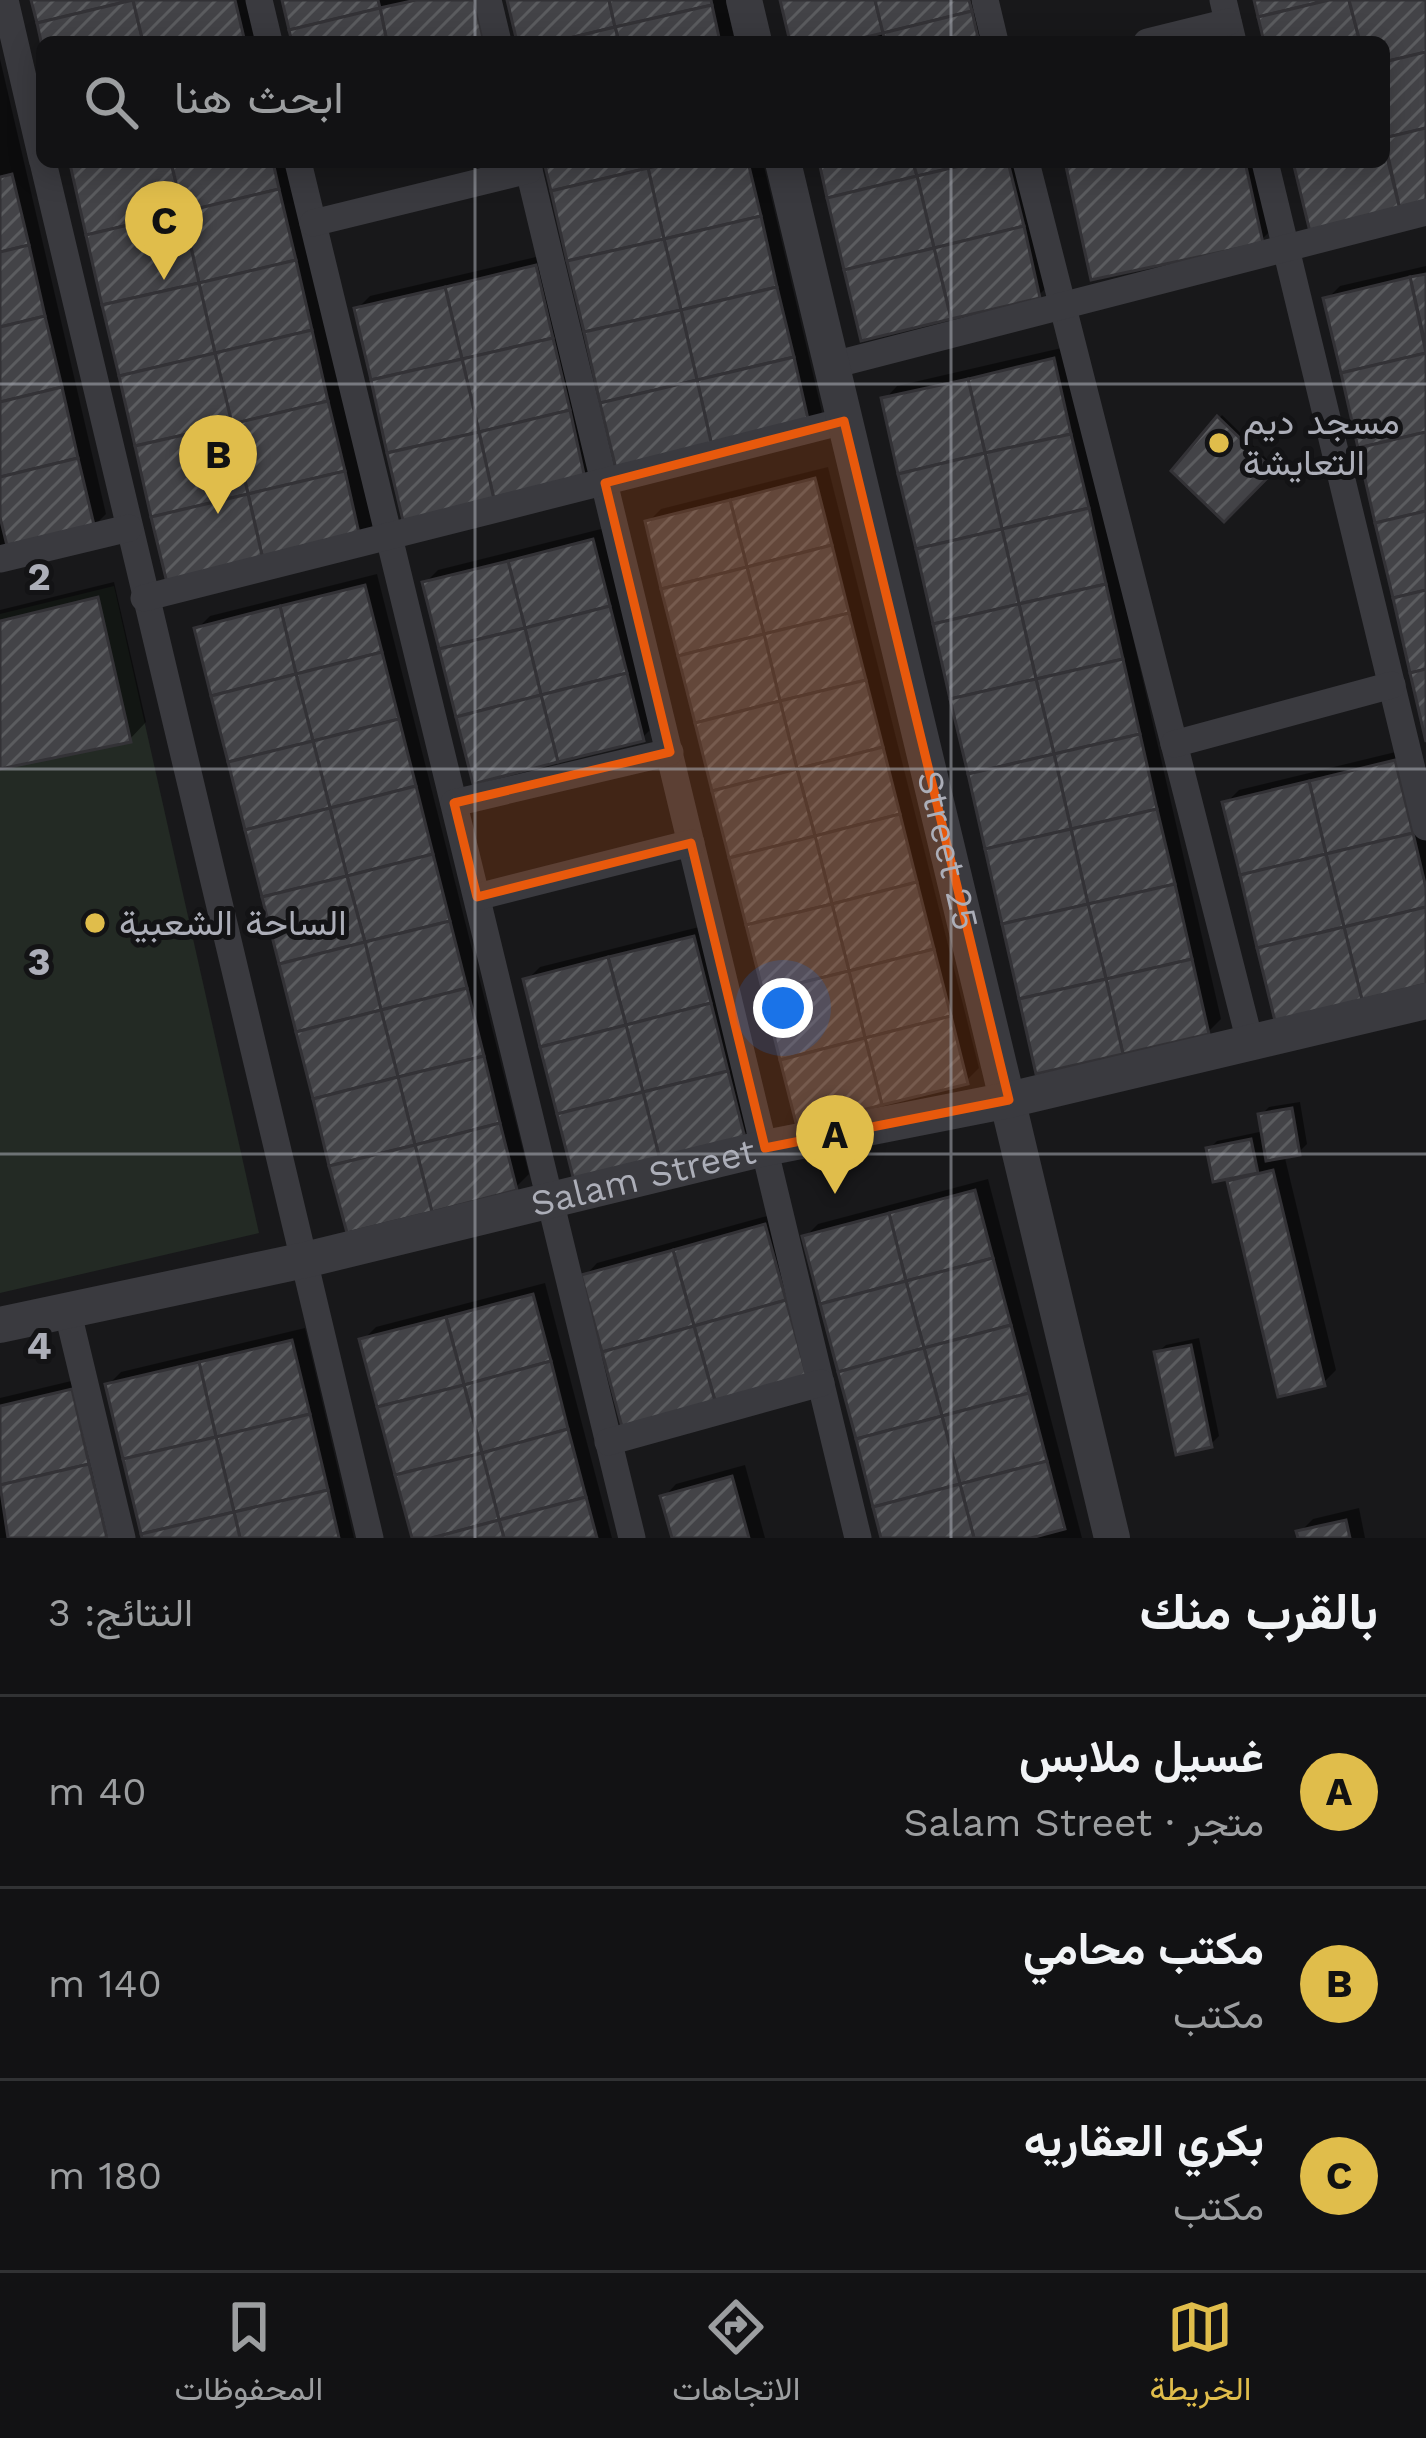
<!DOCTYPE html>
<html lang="ar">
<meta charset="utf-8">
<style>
body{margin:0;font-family:"Work Sans",Vazirmatn,sans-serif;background:#1b1b1d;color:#f1f3f6;direction:rtl}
.you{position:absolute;left:783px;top:1008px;width:42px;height:42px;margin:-30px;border:9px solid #fff;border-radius:50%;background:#1a73e8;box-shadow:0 0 0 18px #1a73e833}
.badge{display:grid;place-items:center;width:78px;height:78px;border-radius:50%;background:#e0bd4b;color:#111;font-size:39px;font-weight:700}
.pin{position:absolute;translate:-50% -99px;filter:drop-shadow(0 3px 6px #0008)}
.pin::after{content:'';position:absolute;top:63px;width:42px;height:36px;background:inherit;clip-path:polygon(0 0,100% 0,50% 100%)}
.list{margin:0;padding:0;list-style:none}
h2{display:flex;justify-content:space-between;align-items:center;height:156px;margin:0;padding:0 48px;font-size:51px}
h2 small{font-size:39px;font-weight:400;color:#9c9ea0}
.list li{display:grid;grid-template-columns:78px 1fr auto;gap:36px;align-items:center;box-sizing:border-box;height:192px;padding:0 48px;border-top:3px solid #313234}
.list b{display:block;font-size:45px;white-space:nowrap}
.list p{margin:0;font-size:39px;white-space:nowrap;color:#9c9ea0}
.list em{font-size:39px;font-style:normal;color:#9c9ea0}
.icon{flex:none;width:66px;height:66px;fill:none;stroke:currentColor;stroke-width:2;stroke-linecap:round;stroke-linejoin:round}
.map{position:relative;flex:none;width:1426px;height:1538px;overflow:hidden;direction:ltr}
.search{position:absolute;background:#121214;box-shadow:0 6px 30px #0003;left:36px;right:36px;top:36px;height:132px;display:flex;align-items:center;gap:30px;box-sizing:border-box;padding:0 42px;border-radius:18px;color:#9c9ea0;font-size:45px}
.sheet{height:732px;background:#121214}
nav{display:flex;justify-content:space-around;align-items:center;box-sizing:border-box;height:168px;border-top:3px solid #313234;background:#121214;font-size:33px;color:#9c9ea0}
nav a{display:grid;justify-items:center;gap:6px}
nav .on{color:#e0bd4b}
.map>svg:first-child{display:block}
.pitch{fill:#232a24}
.shadow{fill:#0007}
.building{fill:url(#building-hatch);stroke:#333236;stroke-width:3}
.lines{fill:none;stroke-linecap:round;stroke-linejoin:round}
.minor{stroke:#3a3a3f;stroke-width:27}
.tertiary{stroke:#3a3a3f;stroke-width:36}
.marked{fill:#e8590c;fill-opacity:0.2;stroke:#e8590c;stroke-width:9;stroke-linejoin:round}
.grid{fill:none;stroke:#acaeb8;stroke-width:3;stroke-opacity:0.55}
.poi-dot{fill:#e0bd4b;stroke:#131315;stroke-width:4.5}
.labels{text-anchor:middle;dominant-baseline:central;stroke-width:10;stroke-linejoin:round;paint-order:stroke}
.poi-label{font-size:36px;fill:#acaeb8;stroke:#131315;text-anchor:start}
.street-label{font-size:36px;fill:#acaeb8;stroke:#131315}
.grid-label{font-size:39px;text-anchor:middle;font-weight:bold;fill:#acaeb8;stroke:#131315;stroke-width:10;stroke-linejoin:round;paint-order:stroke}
</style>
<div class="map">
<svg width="1426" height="1538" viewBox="0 0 1426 1538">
<defs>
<pattern id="building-hatch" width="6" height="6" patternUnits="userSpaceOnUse" patternTransform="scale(3)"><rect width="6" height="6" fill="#434347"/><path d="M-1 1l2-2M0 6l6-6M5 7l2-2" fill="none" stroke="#5b5c5f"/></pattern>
</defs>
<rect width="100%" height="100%" fill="#18181a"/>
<polygon class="pitch" points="114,586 259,1233 0,1293 0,614"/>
<g class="shadow">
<polygon points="34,0 250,0 260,42 44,42"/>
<polygon points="285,0 489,0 499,42 294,42"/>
<polygon points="510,0 726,0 735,42 519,42"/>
<polygon points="783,0 985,0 995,42 793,42"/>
<polygon points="0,59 106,514 93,527 0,548"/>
<polygon points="72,162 288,162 373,527 170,584"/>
<polygon points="548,162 763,162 822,412 809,425"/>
<polygon points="822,162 1023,162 1052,282 1039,295"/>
<polygon points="1068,162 1265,162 1279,223 1261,240"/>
<polygon points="549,254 598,467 585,480 357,309 370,296"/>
<polygon points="1426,266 1426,730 1327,299 1340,286"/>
<polygon points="1066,347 1221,1019 1208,1032 885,399 897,386"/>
<polygon points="1222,415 1274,466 1224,518 1175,470"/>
<polygon points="828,467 979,1068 966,1081 648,522 661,509"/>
<polygon points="605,528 655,725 642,738 425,583 438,570"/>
<polygon points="377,574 529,1174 516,1187 197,629 210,616"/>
<polygon points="114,582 146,722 129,740 0,766 0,610"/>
<polygon points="1408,749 1426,825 1426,981 1226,803 1239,790"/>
<polygon points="707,925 756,1123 743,1135 527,980 540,967"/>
<polygon points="1300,1102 1307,1144 1299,1152 1284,1154 1336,1370 1323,1383 1230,1182 1238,1174 1209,1149 1217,1141 1264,1131 1261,1115 1269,1107"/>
<polygon points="988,1179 1082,1538 884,1538 805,1237 818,1224"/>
<polygon points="778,1213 818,1360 585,1276 597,1263"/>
<polygon points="545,1283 612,1538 415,1538 363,1340 376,1327"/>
<polygon points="305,1328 354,1538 145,1538 108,1385 121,1372"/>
<polygon points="1199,1338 1219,1436 1211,1444 1157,1353 1166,1345"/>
<polygon points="84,1378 122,1538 0,1538 0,1398"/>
<polygon points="745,1465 765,1538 675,1538 664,1497 676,1484"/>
<polygon points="1359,1508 1365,1538 1301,1538 1300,1532 1313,1519"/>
</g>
<g class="building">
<polygon points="31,0 133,0 37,23"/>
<polygon points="133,0 143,42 42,42 42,46 37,23"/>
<polygon points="133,0 235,0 245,42 143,42"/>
<polygon points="282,0 378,0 380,8 289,30"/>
<polygon points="416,0 474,0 484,42 387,42 380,8"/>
<polygon points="507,0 609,0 615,27 553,42 517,42"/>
<polygon points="609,0 711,0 712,5 615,27"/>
<polygon points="780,0 875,0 883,33 846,42 790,42"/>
<polygon points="875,0 969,0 972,11 883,33"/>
<polygon points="1254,0 1329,0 1258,17"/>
<polygon points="1329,0 1349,0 1360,42 1264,42 1258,17"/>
<polygon points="1349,0 1426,0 1426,52 1384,62 1384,42 1360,42"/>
<polygon points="712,5 720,42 619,42 615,27"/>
<polygon points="380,8 387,42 292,42 289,30"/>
<polygon points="972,11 979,42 885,42 883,33"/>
<polygon points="615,27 619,42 553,42"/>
<polygon points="1426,52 1426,128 1384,138 1384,62"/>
<polygon points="1426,128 1426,204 1400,210 1384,138"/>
<polygon points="1384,145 1400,210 1310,232 1293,162 1384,162"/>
<polygon points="79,162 171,162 183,212 86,235 70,164"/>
<polygon points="171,162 273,162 279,189 183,212"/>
<polygon points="544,162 646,162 648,168 551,191"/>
<polygon points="675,162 748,162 761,216 664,239 648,168"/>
<polygon points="819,162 913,162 917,176 827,198"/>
<polygon points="913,162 977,162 917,176"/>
<polygon points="977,162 1008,162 1024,226 934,248 917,176"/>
<polygon points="1065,162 1245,162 1263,243 1091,280"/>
<polygon points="648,168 664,239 567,261 551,191"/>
<polygon points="12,174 29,245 0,252 0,177"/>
<polygon points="917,176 934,248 844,270 827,198"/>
<polygon points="279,189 296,260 199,283 183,212"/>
<polygon points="183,212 199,283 102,305 86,235"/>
<polygon points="761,216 777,287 681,310 664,239"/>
<polygon points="1024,226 1040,298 951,319 934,248"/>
<polygon points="664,239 681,310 584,332 567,261"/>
<polygon points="29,245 45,316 0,327 0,252"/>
<polygon points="934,248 951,319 861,341 844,270"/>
<polygon points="296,260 312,330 215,353 199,283"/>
<polygon points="536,265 553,338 462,359 445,287"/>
<polygon points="1426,274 1426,347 1410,277"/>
<polygon points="1410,277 1426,353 1341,373 1323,298"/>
<polygon points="199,283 215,353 119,376 102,305"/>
<polygon points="445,287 462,359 371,380 354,308"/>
<polygon points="777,287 794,357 697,380 681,310"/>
<polygon points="681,310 697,380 600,403 584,332"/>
<polygon points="45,316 62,387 0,402 0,327"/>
<polygon points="312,330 328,401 232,424 215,353"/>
<polygon points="553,338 570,410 479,432 462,359"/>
<polygon points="215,353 232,424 135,446 119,376"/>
<polygon points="1426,353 1426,432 1358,448 1341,373"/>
<polygon points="794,357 810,428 713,451 697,380"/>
<polygon points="1054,358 1071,434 985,453 968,379"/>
<polygon points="462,359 479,432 387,453 371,380"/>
<polygon points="968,379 985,453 898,474 881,398"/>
<polygon points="697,380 713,451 617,473 600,403"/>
<polygon points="62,387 78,458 0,477 0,402"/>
<polygon points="328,401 345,471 248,494 232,424"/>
<polygon points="570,410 586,483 495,504 479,432"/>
<polygon points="1217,416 1274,471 1224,522 1171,471"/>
<polygon points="232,424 248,494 151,517 135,446"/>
<polygon points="479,432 495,504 404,525 387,453"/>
<polygon points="1426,432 1426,511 1375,523 1358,448"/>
<polygon points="1071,434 1089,508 1002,529 985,453"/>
<polygon points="985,453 1002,529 916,549 898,474"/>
<polygon points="78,458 95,529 8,550 0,517 0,477"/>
<polygon points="345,471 361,542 264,564 248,494"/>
<polygon points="815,478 832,545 747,567 730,500"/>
<polygon points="248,494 264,564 168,587 151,517"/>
<polygon points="730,500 747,567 661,589 645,521"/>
<polygon points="1089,508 1106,584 1019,604 1002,529"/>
<polygon points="1426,511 1426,590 1393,598 1375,523"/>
<polygon points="1002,529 1019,604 933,624 916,549"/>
<polygon points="593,539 610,606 525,628 508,561"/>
<polygon points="832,545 849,613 764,634 747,567"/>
<polygon points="508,561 525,628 439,649 422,582"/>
<polygon points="747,567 764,634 678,656 661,589"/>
<polygon points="1106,584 1123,659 1036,679 1019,604"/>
<polygon points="365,585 382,652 296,674 280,606"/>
<polygon points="1426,590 1426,669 1410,673 1393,598"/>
<polygon points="98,597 131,742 0,769 0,621"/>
<polygon points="1019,604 1036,679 950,699 933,624"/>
<polygon points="280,606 296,674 211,696 194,628"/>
<polygon points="610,606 627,673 541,695 525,628"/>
<polygon points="849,613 866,680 780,701 764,634"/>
<polygon points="525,628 541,695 456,717 439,649"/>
<polygon points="764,634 780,701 695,723 678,656"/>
<polygon points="382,652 399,719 313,741 296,674"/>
<polygon points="1123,659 1140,734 1054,754 1036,679"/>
<polygon points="1426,669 1426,742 1410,673"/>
<polygon points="627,673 644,741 558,762 541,695"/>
<polygon points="296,674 313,741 228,762 211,696"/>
<polygon points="1036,679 1054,754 968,774 950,699"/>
<polygon points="866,680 883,747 797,769 780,701"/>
<polygon points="541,695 558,762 473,784 456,717"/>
<polygon points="780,701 797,769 712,791 695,723"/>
<polygon points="399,719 416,786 330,808 313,741"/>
<polygon points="1140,734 1157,809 1071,829 1054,754"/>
<polygon points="313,741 330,808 245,830 228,762"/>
<polygon points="883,747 900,814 815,836 797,769"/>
<polygon points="1054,754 1071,829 985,849 968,774"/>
<polygon points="1395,760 1413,833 1326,854 1309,781"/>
<polygon points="797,769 815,836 729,858 712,791"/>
<polygon points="1309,781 1326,854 1240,875 1222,802"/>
<polygon points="416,786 433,854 347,876 330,808"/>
<polygon points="330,808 347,876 262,897 245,830"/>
<polygon points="1157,809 1175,884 1088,904 1071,829"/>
<polygon points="900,814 917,882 832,904 815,836"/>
<polygon points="1071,829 1088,904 1002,924 985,849"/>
<polygon points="1413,833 1426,888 1426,907 1344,927 1326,854"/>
<polygon points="815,836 832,904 746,925 729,858"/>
<polygon points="433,854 450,921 365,942 347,876"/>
<polygon points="1326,854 1344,927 1257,948 1240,875"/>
<polygon points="347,876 365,942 279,964 262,897"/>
<polygon points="917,882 934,949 849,971 832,904"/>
<polygon points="1175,884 1192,959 1106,979 1088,904"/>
<polygon points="832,904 849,971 763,992 746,925"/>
<polygon points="1088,904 1106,979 1019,999 1002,924"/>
<polygon points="1426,907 1426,984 1362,1000 1344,927"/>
<polygon points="450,921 467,988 381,1010 365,942"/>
<polygon points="1344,927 1362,1000 1275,1021 1257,948"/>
<polygon points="694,936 711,1003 626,1025 608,957"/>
<polygon points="365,942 381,1010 296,1032 279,964"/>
<polygon points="934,949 951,1016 865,1038 849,971"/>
<polygon points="608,957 626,1025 540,1047 523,979"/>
<polygon points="1192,959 1209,1034 1123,1054 1106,979"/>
<polygon points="849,971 865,1038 780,1060 763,992"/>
<polygon points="1106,979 1123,1054 1036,1074 1019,999"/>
<polygon points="467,988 484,1056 398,1077 381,1010"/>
<polygon points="711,1003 728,1071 643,1092 626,1025"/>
<polygon points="381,1010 398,1077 313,1099 296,1032"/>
<polygon points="951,1016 968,1084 882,1105 865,1038"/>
<polygon points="626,1025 643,1092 557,1114 540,1047"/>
<polygon points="865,1038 882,1105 797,1127 780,1060"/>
<polygon points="484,1056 500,1123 415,1145 398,1077"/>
<polygon points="728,1071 745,1138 660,1160 643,1092"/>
<polygon points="398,1077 415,1145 329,1166 313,1099"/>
<polygon points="643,1092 660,1160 574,1181 557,1114"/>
<polygon points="1292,1108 1300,1155 1266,1161 1258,1114"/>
<polygon points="500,1123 517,1190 432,1212 415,1145"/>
<polygon points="1251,1139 1258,1173 1213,1182 1206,1148"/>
<polygon points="415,1145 432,1212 347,1233 329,1166"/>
<polygon points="1273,1170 1325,1386 1278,1397 1227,1181"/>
<polygon points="975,1190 993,1258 906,1281 889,1213"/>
<polygon points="889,1213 906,1281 820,1304 802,1236"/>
<polygon points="765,1224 786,1300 694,1326 673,1250"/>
<polygon points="673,1250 694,1326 602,1352 581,1275"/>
<polygon points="993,1258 1011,1325 924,1348 906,1281"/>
<polygon points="906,1281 924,1348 838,1372 820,1304"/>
<polygon points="533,1294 551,1361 464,1385 446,1317"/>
<polygon points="786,1300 807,1376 715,1401 694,1326"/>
<polygon points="446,1317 464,1385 377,1407 359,1339"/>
<polygon points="1011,1325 1029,1393 942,1416 924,1348"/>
<polygon points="694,1326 715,1401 622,1427 602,1352"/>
<polygon points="292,1340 310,1414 216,1437 199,1362"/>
<polygon points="1191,1345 1212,1447 1176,1455 1154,1352"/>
<polygon points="924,1348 942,1416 856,1439 838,1372"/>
<polygon points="551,1361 568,1429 482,1453 464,1385"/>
<polygon points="199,1362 216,1437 123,1459 105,1384"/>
<polygon points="464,1385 482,1453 395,1475 377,1407"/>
<polygon points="72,1389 89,1464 0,1485 0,1406"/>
<polygon points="1029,1393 1047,1461 960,1484 942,1416"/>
<polygon points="310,1414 328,1490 234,1512 216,1437"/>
<polygon points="942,1416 960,1484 873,1507 856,1439"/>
<polygon points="568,1429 586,1497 499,1520 482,1453"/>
<polygon points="216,1437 234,1512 141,1534 123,1459"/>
<polygon points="482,1453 499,1520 432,1538 412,1538 395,1475"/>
<polygon points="1047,1461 1065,1529 1031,1538 974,1538 960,1484"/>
<polygon points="89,1464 107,1538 8,1538 0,1485"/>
<polygon points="732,1476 749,1538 672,1538 660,1496"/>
<polygon points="960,1484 974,1538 881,1538 873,1507"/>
<polygon points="328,1490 339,1538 240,1538 234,1512"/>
<polygon points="586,1497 597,1538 504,1538 499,1520"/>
<polygon points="234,1512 240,1538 142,1538 141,1534"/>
<polygon points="499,1520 504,1538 432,1538"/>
<polygon points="1346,1520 1350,1538 1298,1538 1296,1531"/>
</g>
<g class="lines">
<g class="minor">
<polyline points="5,0 42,159"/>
<polyline points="259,0 269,42"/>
<polyline points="488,0 498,42"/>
<polyline points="985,0 995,42"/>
<polyline points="1223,0 1233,42"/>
<polyline points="1147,42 1228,22"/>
<polyline points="43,162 370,1538"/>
<polyline points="298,162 632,1538"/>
<polyline points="527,162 858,1538"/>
<polyline points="1026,162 1250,1042"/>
<polyline points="1265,162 1426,827"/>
<polyline points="313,223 529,170"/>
<polyline points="833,365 1426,212"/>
<polyline points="0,559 129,528"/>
<polyline points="144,598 844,421"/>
<polyline points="1174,744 1392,685"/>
<polyline points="454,803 670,752"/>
<polyline points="477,897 691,843"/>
<polyline points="67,1309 122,1538"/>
<polyline points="608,1442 821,1383"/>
</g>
<g class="tertiary">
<polyline points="744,0 754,42"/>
<path id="s1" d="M783 162 1112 1538"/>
<path id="s2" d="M0 1325 305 1260 765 1148 1009 1100 1426 1001"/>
</g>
</g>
<path class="marked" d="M844 421 1009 1100 765 1148 691 843 477 897 454 803 670 752 605 483Z"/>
<path class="grid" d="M475 0V42M951 0V42M475 162V1538M951 162V1538M0 384H1426M0 769H1426M0 1154H1426"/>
<g class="poi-dot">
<circle cx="1219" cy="443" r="12"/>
<circle cx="95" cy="923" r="12"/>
</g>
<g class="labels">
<g class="poi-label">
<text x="1243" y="422">مسجد ديم<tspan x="1243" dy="41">التعايشة</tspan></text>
<text x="119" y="923">الساحة الشعبية</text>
</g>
<g class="street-label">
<text stroke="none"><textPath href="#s1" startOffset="708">Street 25</textPath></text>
<text stroke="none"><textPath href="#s2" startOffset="660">Salam Street</textPath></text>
</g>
</g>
<g class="grid-label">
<text x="39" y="590">2</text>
<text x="39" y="975">3</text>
<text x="39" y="1359">4</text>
</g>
</svg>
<div class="you"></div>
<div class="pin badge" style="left:835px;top:1194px">A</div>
<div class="pin badge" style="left:218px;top:514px">B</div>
<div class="pin badge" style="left:164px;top:280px">C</div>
<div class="search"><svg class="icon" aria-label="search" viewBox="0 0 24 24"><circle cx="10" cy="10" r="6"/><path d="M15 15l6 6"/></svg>ابحث هنا</div>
</div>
<section class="sheet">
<h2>بالقرب منك<small>النتائج: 3</small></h2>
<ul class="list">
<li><span class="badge">A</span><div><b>غسيل ملابس</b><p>متجر · Salam Street</p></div><em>40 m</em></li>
<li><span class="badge">B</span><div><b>مكتب محامي</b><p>مكتب</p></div><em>140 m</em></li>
<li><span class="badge">C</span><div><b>بكري العقاريه</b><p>مكتب</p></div><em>180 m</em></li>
</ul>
</section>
<nav>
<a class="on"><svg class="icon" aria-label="map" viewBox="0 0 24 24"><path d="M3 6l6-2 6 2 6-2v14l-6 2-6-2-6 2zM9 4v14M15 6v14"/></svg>الخريطة</a>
<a><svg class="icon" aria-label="directions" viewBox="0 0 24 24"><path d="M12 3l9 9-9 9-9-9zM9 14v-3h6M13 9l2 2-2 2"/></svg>الاتجاهات</a>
<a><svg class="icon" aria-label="saved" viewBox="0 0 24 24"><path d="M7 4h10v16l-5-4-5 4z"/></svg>المحفوظات</a>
</nav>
